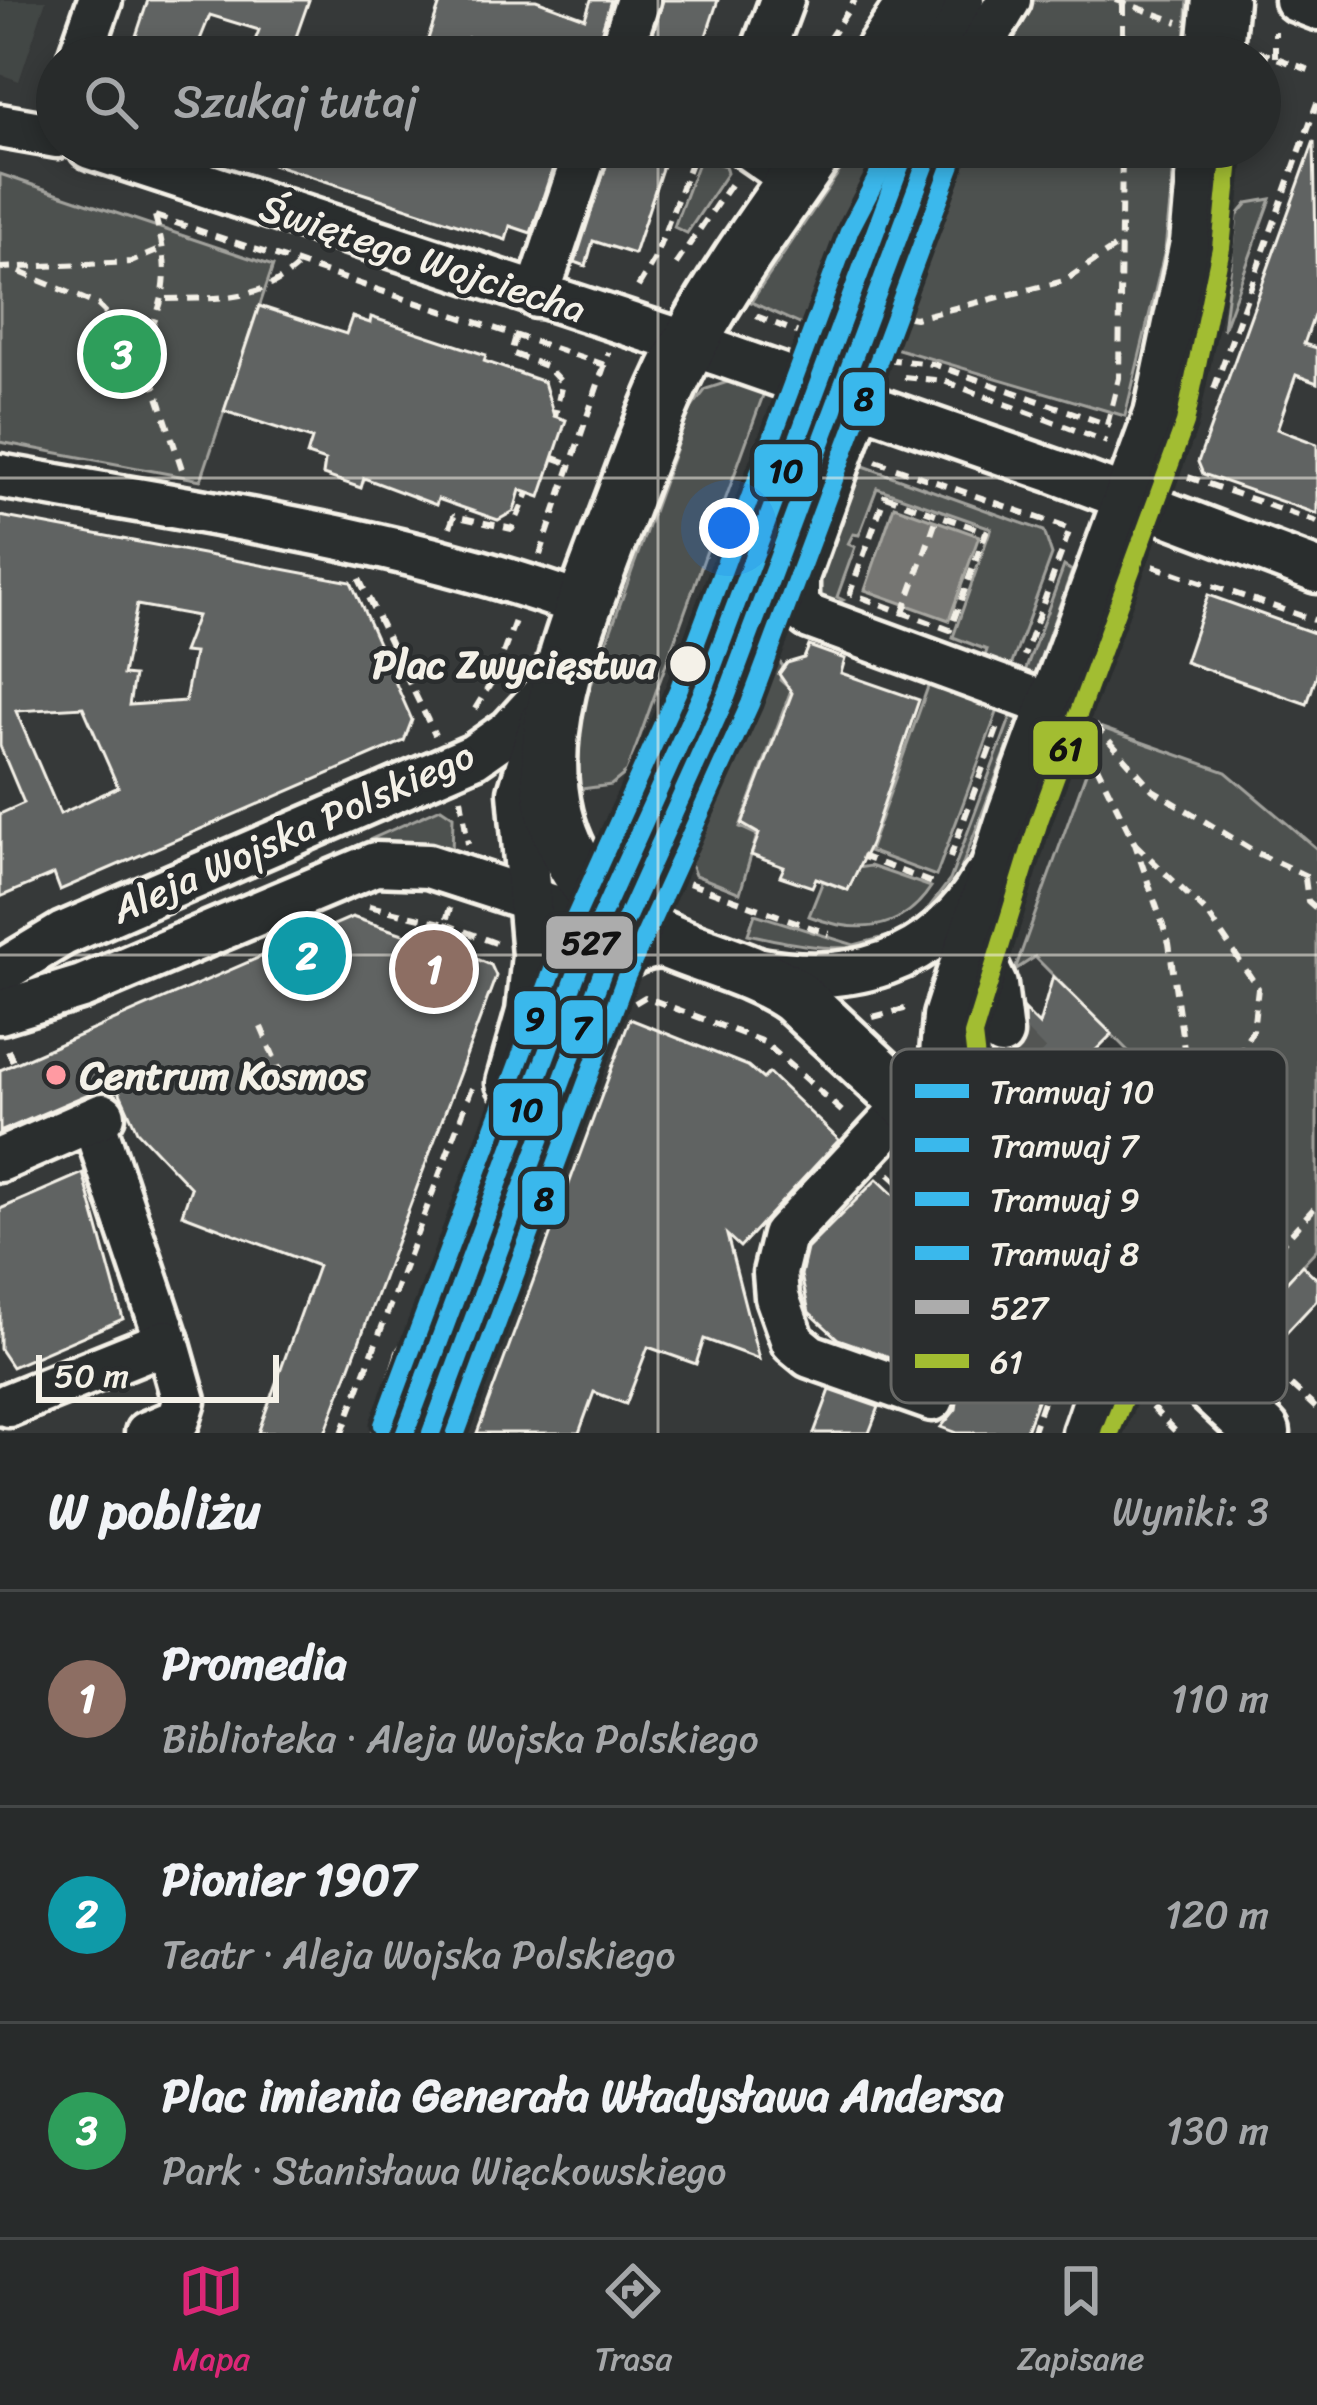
<!DOCTYPE html>
<html lang="pl">
<meta charset="utf-8">
<style>
body{margin:0;font-family:Sriracha,sans-serif;background:#343737;color:#f1f3f6}
.scale{position:absolute;left:36px;bottom:30px;width:243px;box-sizing:border-box;padding-left:12px;border:6px solid #f4f1e8;border-top:0;font-size:33px;line-height:42px;white-space:nowrap;color:#f4f1e8;-webkit-text-stroke:9px #2a2d2e;paint-order:stroke}
.you{position:absolute;left:729px;top:528px;width:42px;height:42px;margin:-30px;border:9px solid #fff;border-radius:50%;background:#1a73e8;box-shadow:0 0 0 18px #1a73e833}
.badge{display:grid;place-items:center;width:78px;height:78px;border-radius:50%;background:#db2777;color:#fff;font-size:39px;font-weight:700}
.pin{position:absolute;translate:-50% -50%;border:6px solid #fff;box-shadow:0 3px 12px #0006}
.list{margin:0;padding:0;list-style:none}
h2{display:flex;justify-content:space-between;align-items:center;height:156px;margin:0;padding:0 48px;font-size:51px}
h2 small{font-size:39px;font-weight:400;color:#a5a7a9}
.list li{display:grid;grid-template-columns:78px 1fr auto;gap:36px;align-items:center;box-sizing:border-box;height:216px;padding:0 48px;border-top:3px solid #444747}
.list b{display:block;font-size:45px;white-space:nowrap}
.list p{margin:0;font-size:39px;white-space:nowrap;color:#a5a7a9}
.list em{font-size:39px;font-style:normal;color:#a5a7a9}
.icon{flex:none;width:66px;height:66px;fill:none;stroke:currentColor;stroke-width:2;stroke-linecap:round;stroke-linejoin:round}
.map{position:relative;flex:none;width:1317px;height:1433px;overflow:hidden}
.search{position:absolute;background:#282b2b;box-shadow:0 6px 18px #0003;left:36px;right:36px;top:36px;height:132px;display:flex;align-items:center;gap:30px;box-sizing:border-box;padding:0 42px;border-radius:66px;color:#a5a7a9;font-size:45px}
.sheet{height:804px;background:#282b2b}
nav{display:flex;justify-content:space-around;align-items:center;box-sizing:border-box;height:168px;border-top:3px solid #444747;background:#282b2b;font-size:33px;color:#a5a7a9}
nav a{display:grid;justify-items:center;gap:6px}
nav .on{color:#db2777}
.map>svg:first-child{display:block}
.built{fill:#434645}
.green{fill:#4e514f;stroke:#a1a19c;stroke-width:3}
.water{fill:#757572;stroke:#a8a7a1;stroke-width:3}
.building{fill:#616362;stroke:#f4f1e8;stroke-width:3;fill-rule:evenodd}
.lines{fill:none;stroke-linecap:round;stroke-linejoin:round}
.minor-tunnel{stroke:#525553;stroke-width:42;stroke-dasharray:42 21;stroke-linecap:butt}
.minor-casing{stroke:#f4f1e8;stroke-width:51}
.major-casing{stroke:#f4f1e8;stroke-width:63}
.path{stroke:#f4f1e8;stroke-width:6;stroke-dasharray:12 9;stroke-linecap:butt}
.minor{stroke:#2a2d2e;stroke-width:42}
.major{stroke:#2a2d2e;stroke-width:54}
.bus-1-casing{stroke:#2a2d2e;stroke-width:27}
.bus-2-casing{stroke:#2a2d2e;stroke-width:27}
.bus-1{stroke:#acacac;stroke-width:18}
.bus-2{stroke:#a2bd31;stroke-width:18}
.tram-1-casing{stroke:#2a2d2e;stroke-width:27}
.tram-2-casing{stroke:#2a2d2e;stroke-width:27}
.tram-3-casing{stroke:#2a2d2e;stroke-width:27}
.tram-4-casing{stroke:#2a2d2e;stroke-width:27}
.tram-1{stroke:#3ab8ec;stroke-width:18}
.tram-2{stroke:#3ab8ec;stroke-width:18}
.tram-3{stroke:#3ab8ec;stroke-width:18}
.tram-4{stroke:#3ab8ec;stroke-width:18}
.grid{fill:none;stroke:#f4f1e8;stroke-width:3;stroke-opacity:0.55}
.stop-dot{fill:#f4f1e8;stroke:#2a2d2e;stroke-width:4.5}
.poi-dot{fill:#ff9aa2;stroke:#2a2d2e;stroke-width:4.5}
.labels{text-anchor:middle;dominant-baseline:central;stroke-width:9;stroke-linejoin:round;paint-order:stroke}
.street-label{font-size:39px;fill:#f4f1e8;stroke:#2a2d2e}
.stop-label{font-size:39px;font-weight:bold;fill:#f4f1e8;stroke:#2a2d2e;text-anchor:end}
.poi-label{font-size:39px;font-weight:bold;fill:#f4f1e8;stroke:#2a2d2e;text-anchor:start}
.key{fill:#2a2d2e;stroke:#676866;stroke-width:3}
.key-label{font-size:33px;fill:#f4f1e8}
.line-badge{stroke:#2a2d2e;stroke-width:4.5}
.pale-badge-label{font-size:33px;text-anchor:middle;font-weight:bold;fill:#111}
</style>
<div class="map">
<svg width="1317" height="1433" viewBox="0 0 1317 1433">
<rect width="100%" height="100%" fill="#363939"/>
<filter id="ink" filterUnits="userSpaceOnUse"><feTurbulence type="fractalNoise" baseFrequency=".00833" numOctaves="2"/><feDisplacementMap in="SourceGraphic" scale="24" xChannelSelector="R" yChannelSelector="G"/><feConvolveMatrix kernelMatrix="1 2 1 2 8 2 1 2 1" color-interpolation-filters="sRGB"/></filter>
<g filter="url(#ink)">
<polygon class="built" points="0,0 46,0 19,81 0,74"/>
<g class="green">
<polygon points="1019,0 1188,0 1184,57 984,57"/>
<polygon points="856,147 877,147 811,329 751,302"/>
<polygon points="930,147 1176,147 1165,250 1125,416 844,333 884,230"/>
<polygon points="700,157 725,166 727,173 687,233 674,227"/>
<polygon points="0,174 273,266 201,480 0,442"/>
<polygon points="1271,199 1223,330 1237,216 1248,203"/>
<polygon points="737,379 766,387 627,772 611,785 574,790 579,719 689,411 706,389"/>
<polygon points="809,427 825,433 679,824 657,816"/>
<polygon points="847,460 1044,531 1052,555 1006,680 980,672 987,650 953,637 991,528 877,488 859,535 853,534 848,544 855,547 837,597 843,600 819,611 809,605"/>
<polygon points="1064,566 1072,571 1033,679 1020,685"/>
<polygon points="763,643 783,666 780,680 791,690 740,827 757,835 740,893 695,875 686,852"/>
<polygon points="929,684 998,710 936,876 869,851"/>
<path d="M1017 700 1021 712 951 895C898 965 823 951 748 934L755 914 854 945 897 934 918 922 950 880Z"/>
<path d="M1102 728 1226 772 1317 849V1249L1262 1308 1178 1228C1198 1155 1167 1150 1118 1102L1120 1087 1141 1064 1035 957 1015 970Z"/>
<polygon points="441,808 453,816 452,856 348,859 349,849"/>
<path d="M870 866 931 887C901 933 855 934 809 916L823 881 848 890 857 868Z"/>
</g>
<polygon class="water" points="894,506 979,536 949,620 865,590"/>
<g class="building">
<polygon points="148,0 309,0 289,57 249,57 259,30 210,15 193,57 129,57"/>
<polygon points="441,0 536,0 585,18 591,0 611,0 594,57 527,57 468,38 462,57 422,57"/>
<polygon points="663,0 718,0 699,57 646,57"/>
<polygon points="1314,141 1317,307 1304,344 1317,348 1317,383 1296,375 1277,429 1317,444 1317,514 1203,474 1198,462"/>
<polygon points="236,147 560,147 531,233 510,226 506,240 236,152"/>
<polygon points="612,147 669,147 634,254 593,241 586,266 575,262"/>
<polygon points="259,306 346,334 352,317 370,323 371,317 486,355 484,361 544,382 554,416 566,420 540,497 520,490 514,511 498,520 438,499 436,505 364,478 361,488 323,475 325,461 307,455 312,439 224,411"/>
<path d="M0 516 351 582 412 720 404 741 60 890 54 874 0 897V814L24 803 0 746ZM137 605 197 616 183 652 194 653 185 701 129 705 134 676 123 675ZM83 707 118 787 60 814 16 711Z"/>
<polygon points="1208,595 1317,634 1317,674 1307,704 1185,662"/>
<polygon points="809,646 845,659 841,673 919,700 870,844 848,890 816,878 812,887 780,876 784,867 751,855 759,834 742,824 792,693 779,674 787,663 804,658"/>
<polygon points="352,917 472,957 491,965 496,976 325,1433 258,1433 318,1266 182,1214 191,1188 137,1131 119,1091 93,1092 0,1132 0,1070"/>
<polygon points="1053,976 1112,1034 1081,1065 1178,1156 1166,1168 1140,1163 1129,1171 1124,1191 982,1054 1003,1059 1017,1054 1025,1043 1024,1010 1039,1025"/>
<polygon points="630,1019 748,1066 763,1079 769,1073 839,1140 740,1247 727,1235 759,1359 704,1339 696,1364 648,1347 626,1404 594,1392 579,1433 477,1433"/>
<polygon points="83,1173 123,1319 12,1367 0,1349 0,1209"/>
<polygon points="877,1179 977,1274 971,1279 1040,1343 1048,1371 1025,1433 957,1433 941,1427 956,1409 960,1383 941,1326 906,1358 895,1359 838,1339 809,1312 801,1275 807,1249"/>
<polygon points="1302,1265 1317,1279 1317,1300 1287,1332 1262,1308"/>
<polygon points="830,1390 879,1407 869,1433 814,1433"/>
</g>
<g class="lines">
<polyline class="minor-tunnel" points="1001,1034 1149,1187"/>
<defs>
<g id="minor">
<polyline points="1296,0 1317,8"/>
<polyline points="80,57 100,0"/>
<polyline points="619,57 638,0"/>
<polyline points="761,57 782,0"/>
<polyline points="933,57 962,0"/>
<polyline points="975,57 1009,0"/>
<polyline points="0,126 57,136"/>
<polyline points="90,147 720,354 1054,471 1317,571"/>
<polyline points="747,147 796,181"/>
<polyline points="537,296 587,147"/>
<polyline points="860,403 797,577 797,607 810,617 1055,707"/>
<path d="M0 476C197 512 396 537 585 606"/>
<polyline points="975,943 995,985 1001,1034"/>
<path d="M755 969C849 987 934 965 984 878"/>
<polyline points="0,972 63,934 474,756 511,730 543,695"/>
<polyline points="0,1012 82,987 375,864 428,866 625,930"/>
<path d="M583 1021C599 979 623 940 674 947"/>
<polyline points="508,1083 528,1012 534,955 520,792 542,721"/>
<polyline points="909,1103 784,1236 775,1273 777,1297 793,1342 810,1356 932,1399"/>
<polyline points="93,1120 167,1341"/>
<polyline points="0,1160 103,1115"/>
<polyline points="421,1390 582,959 705,687 907,147"/>
<polyline points="8,1405 167,1341 184,1401 178,1420 147,1433"/>
<polyline points="396,1433 419,1360"/>
<path d="M1084 1433C1095 1404 1103 1373 1115 1344 1139 1288 1178 1250 1149 1187"/>
</g>
<g id="major">
<polyline points="879,57 918,0"/>
<polyline points="1214,57 1220,0"/>
<path d="M818 147C776 209 729 271 693 337 659 398 637 465 612 530 571 642 503 786 595 892 647 953 730 952 794 996L1262 1433"/>
<polyline points="988,1159 954,1092 948,1055 951,1017 1016,813 1162,415 1198,243 1207,147"/>
</g>
</defs>
<use href="#minor" class="minor-casing"/>
<use href="#major" class="major-casing"/>
<g class="path">
<polyline points="1116,0 1178,22"/>
<polyline points="1258,51 1317,73"/>
<polyline points="817,57 855,0"/>
<polyline points="1123,57 1123,2"/>
<polyline points="1275,57 1275,31"/>
<polyline points="456,152 457,147"/>
<polyline points="943,164 953,147"/>
<polyline points="155,216 605,365"/>
<path d="M155 216C171 273 168 296 142 348L182 469"/>
<polyline points="676,264 732,182"/>
<polyline points="0,268 131,262 164,248"/>
<polyline points="20,272 98,305 142,348"/>
<polyline points="638,287 654,260 697,147"/>
<path d="M167 299C218 298 258 302 297 267"/>
<polyline points="886,313 915,318 1064,281 1120,244"/>
<polyline points="756,316 799,333"/>
<polyline points="516,336 511,353 546,366 562,383 555,416"/>
<polyline points="866,357 933,364 1111,426"/>
<polyline points="904,377 944,381 1107,442"/>
<polyline points="1214,389 1317,103"/>
<polyline points="1107,425 1119,378 1122,147"/>
<polyline points="554,458 571,464"/>
<polyline points="876,461 1070,529 1024,656"/>
<polyline points="1188,477 1317,522"/>
<polygon points="885,496 986,532 950,630 850,593"/>
<polyline points="450,527 454,516 512,529 528,493"/>
<polyline points="540,555 609,352"/>
<polyline points="1153,566 1317,621"/>
<polyline points="359,579 435,735"/>
<polyline points="903,613 938,515"/>
<polyline points="475,709 494,678 516,618"/>
<polyline points="1095,725 1153,790 1257,853 1317,881"/>
<polyline points="1087,746 1135,844 1169,943 1201,1169 1199,1233"/>
<polyline points="461,798 468,844"/>
<polyline points="690,817 669,876 829,934"/>
<polyline points="1135,844 1208,914 1258,988 1253,1030 1232,1066 1221,1151 1238,1193 1259,1355"/>
<polyline points="861,856 935,884"/>
<polyline points="950,858 999,724"/>
<polyline points="1305,878 1308,901 1317,909"/>
<polyline points="369,906 445,924 450,908"/>
<polyline points="445,924 498,944"/>
<polyline points="635,1003 645,997 764,1042 847,1116"/>
<polyline points="873,1017 912,1007"/>
<polyline points="261,1027 284,1081"/>
<polyline points="8,1050 14,1064"/>
<polyline points="1192,1101 1229,1068"/>
<polyline points="1201,1169 1223,1166"/>
<polyline points="889,1174 1078,1347"/>
<polyline points="1249,1280 1317,1205"/>
<polyline points="1182,1287 1317,1409"/>
<polyline points="1193,1296 1196,1258"/>
<polyline points="1137,1392 1177,1433"/>
<polyline points="342,1433 472,1088"/>
<polyline points="463,1433 602,1051"/>
<polyline points="1032,1433 1064,1341"/>
</g>
<use href="#minor" class="minor"/>
<use href="#major" class="major"/>
<defs>
<polyline id="bus-1" points="401,1433 582,959 705,687 907,147"/>
<g id="bus-2">
<polyline points="1150,1293 1016,1157 980,1095 973,1035 1039,821 1185,423 1221,248 1231,149"/>
<polyline points="421,1433 578,994 710,692 911,155"/>
<polyline points="1110,1433 1155,1319"/>
</g>
</defs>
<use href="#bus-1" class="bus-1-casing"/>
<use href="#bus-2" class="bus-2-casing"/>
<use href="#bus-1" class="bus-1"/>
<use href="#bus-2" class="bus-2"/>
<defs>
<polyline id="tram-1" points="405,1433 582,959 705,687 907,147"/>
<polyline id="tram-2" points="431,1433 604,968 727,695 929,155"/>
<polyline id="tram-3" points="383,1425 560,951 679,688 850,229 893,147"/>
<polyline id="tram-4" points="456,1433 626,977 750,704 952,164"/>
</defs>
<use href="#tram-1" class="tram-1-casing"/>
<use href="#tram-2" class="tram-2-casing"/>
<use href="#tram-3" class="tram-3-casing"/>
<use href="#tram-4" class="tram-4-casing"/>
<use href="#tram-1" class="tram-1"/>
<use href="#tram-2" class="tram-2"/>
<use href="#tram-3" class="tram-3"/>
<use href="#tram-4" class="tram-4"/>
</g>
</g>
<path class="grid" d="M658 0V57M658 147V1433M0 478H1317M0 955H1317"/>
<circle class="stop-dot" cx="688" cy="664" r="20"/>
<circle class="poi-dot" cx="56" cy="1075" r="12"/>
<g class="labels">
<g class="street-label">
<text transform="translate(423 258) rotate(18)">Świętego Wojciecha</text>
<text transform="translate(293 832) rotate(-24)">Aleja Wojska Polskiego</text>
</g>
<g class="stop-label">
<text x="656" y="664">Plac Zwycięstwa</text>
</g>
<g class="poi-label">
<text x="80" y="1075">Centrum Kosmos</text>
</g>
</g>
<rect x="891" y="1049" width="396" height="354" rx="18" class="key"/>
<rect x="915" y="1084" width="54" height="14" fill="#3ab8ec"/>
<rect x="915" y="1138" width="54" height="14" fill="#3ab8ec"/>
<rect x="915" y="1192" width="54" height="14" fill="#3ab8ec"/>
<rect x="915" y="1246" width="54" height="14" fill="#3ab8ec"/>
<rect x="915" y="1300" width="54" height="14" fill="#acacac"/>
<rect x="915" y="1354" width="54" height="14" fill="#a2bd31"/>
<g class="key-label">
<text x="990" y="1103">Tramwaj 10</text>
<text x="990" y="1157">Tramwaj 7</text>
<text x="990" y="1211">Tramwaj 9</text>
<text x="990" y="1265">Tramwaj 8</text>
<text x="990" y="1319">527</text>
<text x="990" y="1373">61</text>
</g>
<g class="line-badge">
<rect x="841" y="370" width="46" height="58" rx="12" fill="#3ab8ec"/>
<rect x="752" y="442" width="68" height="57" rx="12" fill="#3ab8ec"/>
<rect x="1031" y="719" width="69" height="58" rx="12" fill="#a2bd31"/>
<rect x="544" y="914" width="91" height="57" rx="12" fill="#acacac"/>
<rect x="512" y="989" width="46" height="58" rx="12" fill="#3ab8ec"/>
<rect x="559" y="998" width="46" height="58" rx="12" fill="#3ab8ec"/>
<rect x="491" y="1081" width="69" height="57" rx="12" fill="#3ab8ec"/>
<rect x="520" y="1169" width="47" height="58" rx="12" fill="#3ab8ec"/>
</g>
<g class="pale-badge-label">
<text x="864" y="410">8</text>
<text x="786" y="482">10</text>
<text x="1066" y="760">61</text>
<text x="590" y="954">527</text>
<text x="535" y="1030">9</text>
<text x="582" y="1039">7</text>
<text x="526" y="1121">10</text>
<text x="544" y="1210">8</text>
</g>
</svg>
<div class="scale">50 m</div>
<div class="you"></div>
<div class="pin badge" style="left:434px;top:969px;background:#8d6e63">1</div>
<div class="pin badge" style="left:307px;top:956px;background:#0f9aa8">2</div>
<div class="pin badge" style="left:122px;top:354px;background:#2e9e5b">3</div>
<div class="search"><svg class="icon" aria-label="search" viewBox="0 0 24 24"><circle cx="10" cy="10" r="6"/><path d="M15 15l6 6"/></svg>Szukaj tutaj</div>
</div>
<section class="sheet">
<h2>W pobliżu<small>Wyniki: 3</small></h2>
<ul class="list">
<li><span class="badge" style="background:#8d6e63">1</span><div><b>Promedia</b><p>Biblioteka · Aleja Wojska Polskiego</p></div><em>110 m</em></li>
<li><span class="badge" style="background:#0f9aa8">2</span><div><b>Pionier 1907</b><p>Teatr · Aleja Wojska Polskiego</p></div><em>120 m</em></li>
<li><span class="badge" style="background:#2e9e5b">3</span><div><b>Plac imienia Generała Władysława Andersa</b><p>Park · Stanisława Więckowskiego</p></div><em>130 m</em></li>
</ul>
</section>
<nav>
<a class="on"><svg class="icon" aria-label="map" viewBox="0 0 24 24"><path d="M3 6l6-2 6 2 6-2v14l-6 2-6-2-6 2zM9 4v14M15 6v14"/></svg>Mapa</a>
<a><svg class="icon" aria-label="directions" viewBox="0 0 24 24"><path d="M12 3l9 9-9 9-9-9zM9 14v-3h6M13 9l2 2-2 2"/></svg>Trasa</a>
<a><svg class="icon" aria-label="saved" viewBox="0 0 24 24"><path d="M7 4h10v16l-5-4-5 4z"/></svg>Zapisane</a>
</nav>
